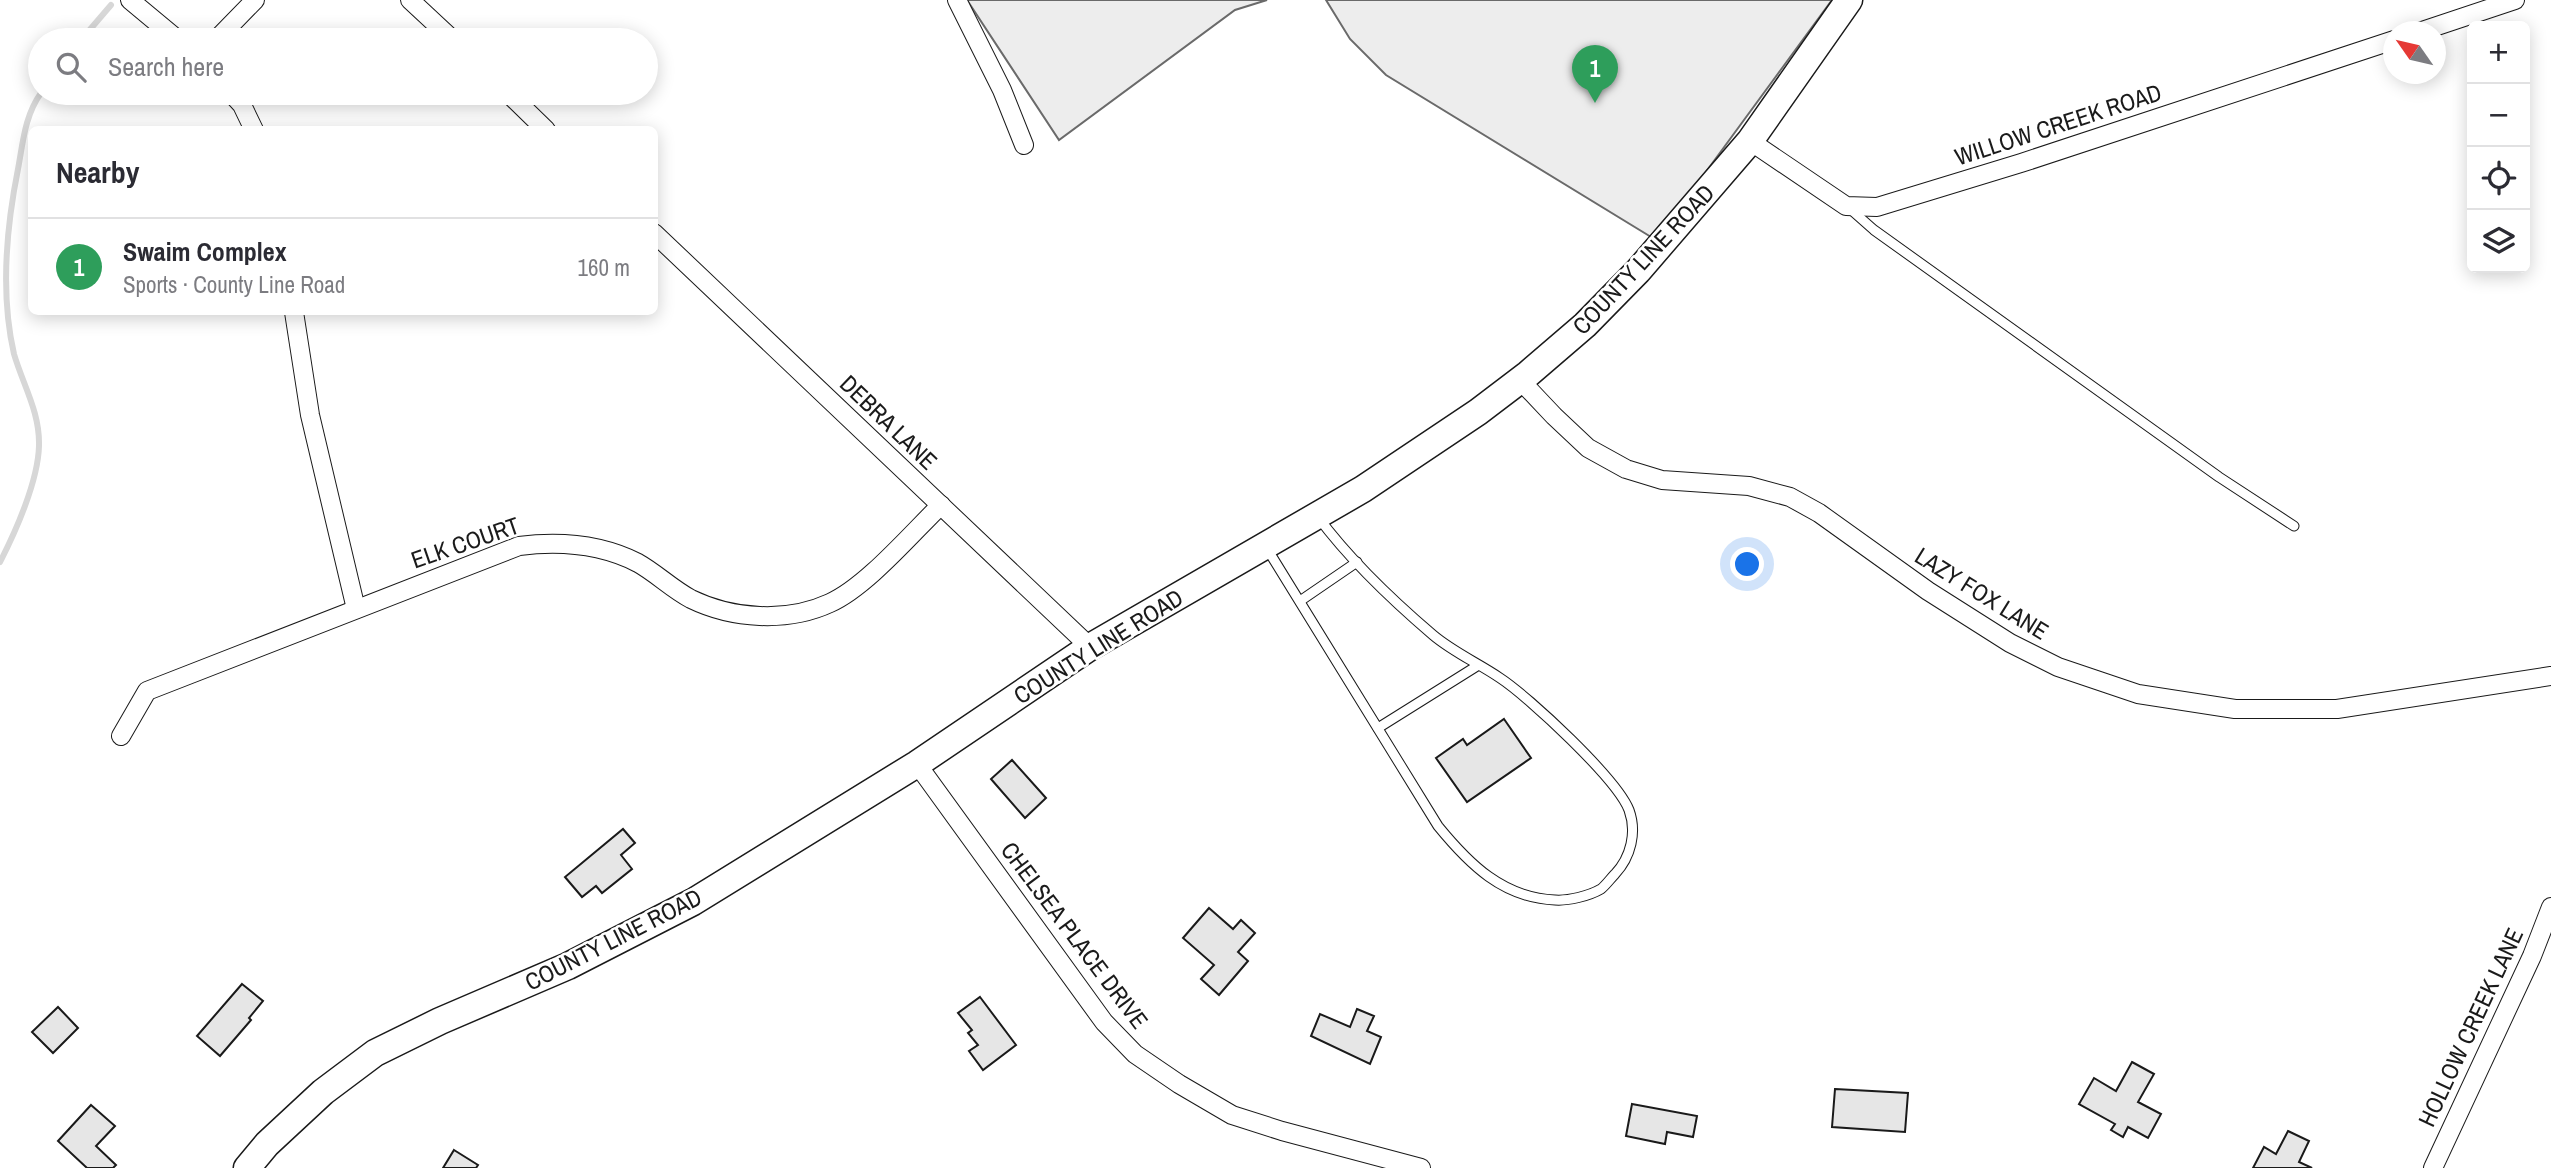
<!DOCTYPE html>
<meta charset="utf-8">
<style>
body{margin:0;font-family:"Archivo Narrow",sans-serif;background:#f2f2f3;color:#2b2b33}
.controls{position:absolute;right:21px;top:21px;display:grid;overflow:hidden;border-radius:10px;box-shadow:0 4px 18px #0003}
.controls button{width:63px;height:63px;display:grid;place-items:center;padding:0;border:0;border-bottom:2px solid #e1e1e2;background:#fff;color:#2b2b33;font:35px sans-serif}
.compass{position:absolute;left:2383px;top:21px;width:63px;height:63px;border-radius:50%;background:#fff;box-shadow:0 4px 18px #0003;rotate:304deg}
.you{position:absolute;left:1748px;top:565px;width:24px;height:24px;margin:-18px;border:5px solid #fff;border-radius:50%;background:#1a73e8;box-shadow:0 0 0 10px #1a73e833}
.badge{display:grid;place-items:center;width:46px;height:46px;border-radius:50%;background:#c62828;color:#fff;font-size:23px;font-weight:700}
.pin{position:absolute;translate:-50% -58px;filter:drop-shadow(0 2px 4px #0008)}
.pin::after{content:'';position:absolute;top:37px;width:24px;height:21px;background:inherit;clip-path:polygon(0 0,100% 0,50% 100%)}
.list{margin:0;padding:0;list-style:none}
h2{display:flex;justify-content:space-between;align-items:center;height:91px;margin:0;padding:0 28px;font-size:30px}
h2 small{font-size:23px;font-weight:400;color:#7c7c81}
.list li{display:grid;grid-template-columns:46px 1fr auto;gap:21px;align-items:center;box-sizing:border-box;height:98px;padding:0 28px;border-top:2px solid #e1e1e2}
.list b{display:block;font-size:26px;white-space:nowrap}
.list p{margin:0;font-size:23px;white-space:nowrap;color:#7c7c81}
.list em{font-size:23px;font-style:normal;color:#7c7c81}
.icon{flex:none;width:38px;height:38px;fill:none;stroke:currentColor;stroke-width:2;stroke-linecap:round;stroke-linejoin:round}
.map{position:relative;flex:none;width:2551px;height:1168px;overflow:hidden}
.search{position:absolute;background:#fff;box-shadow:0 4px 18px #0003;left:28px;top:28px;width:630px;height:77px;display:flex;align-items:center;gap:18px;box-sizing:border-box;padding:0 24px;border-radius:38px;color:#7c7c81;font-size:26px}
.panel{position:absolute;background:#fff;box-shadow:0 4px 18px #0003;left:28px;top:126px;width:630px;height:189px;border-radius:10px}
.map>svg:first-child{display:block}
.built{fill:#ededed;stroke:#6a6a6a;stroke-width:2}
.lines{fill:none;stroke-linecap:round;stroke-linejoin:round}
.stream{stroke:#d7d7d7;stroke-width:6}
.building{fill:#e6e6e6;stroke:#1a1a1a;stroke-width:2}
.lane-casing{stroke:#1a1a1a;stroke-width:11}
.street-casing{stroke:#1a1a1a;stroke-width:20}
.secondary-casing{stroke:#1a1a1a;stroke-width:29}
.lane{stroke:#fff;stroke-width:9}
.street{stroke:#fff;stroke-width:18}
.secondary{stroke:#fff;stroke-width:26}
.labels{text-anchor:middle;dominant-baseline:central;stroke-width:5;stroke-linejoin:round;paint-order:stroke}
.street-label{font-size:24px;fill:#1a1a1a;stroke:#fff}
</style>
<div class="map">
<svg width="2551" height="1168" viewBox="0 0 2551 1168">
<rect width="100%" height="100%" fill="#fff"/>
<g class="built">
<polygon points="967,0 1267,0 1235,10 1059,140"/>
<polygon points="1326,0 1832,0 1656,240 1386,75 1350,39"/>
</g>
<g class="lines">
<g class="stream">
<polyline points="81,40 111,5"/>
<path d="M0 562C16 531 38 481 39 446 40 412 23 385 14 354 0 293 6 229 18 169 23 142 25 115 41 93"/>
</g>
</g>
<g class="building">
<polygon points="1504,719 1531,758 1467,802 1436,758 1463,739 1467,745"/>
<polygon points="1012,760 1046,798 1025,818 991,779"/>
<polygon points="623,829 635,843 621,855 632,869 602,893 596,886 582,897 565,877"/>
<polygon points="1209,908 1233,929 1241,920 1255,933 1238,952 1248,961 1219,995 1201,979 1214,965 1183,938"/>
<polygon points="242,984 263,1001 249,1018 251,1020 220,1056 197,1036"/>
<polygon points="980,997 1016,1045 983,1070 969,1051 978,1045 968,1033 972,1030 958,1013"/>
<polygon points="58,1007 78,1028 53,1053 32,1032"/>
<polygon points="1357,1009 1374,1016 1367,1031 1381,1037 1370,1064 1311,1036 1320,1014 1350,1027"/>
<polygon points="2132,1062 2154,1074 2138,1102 2161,1114 2148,1138 2128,1127 2123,1137 2111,1130 2115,1124 2079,1104 2094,1078 2116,1091"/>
<polygon points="1835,1089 1908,1093 1905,1132 1832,1127"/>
<polygon points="1632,1104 1697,1116 1693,1137 1667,1132 1665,1144 1626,1136"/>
<polygon points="91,1105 115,1126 96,1146 116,1165 113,1168 87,1168 58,1141"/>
<polygon points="2288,1131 2309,1141 2299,1162 2312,1168 2253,1168 2264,1147 2276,1154"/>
<polygon points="454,1150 478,1165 476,1168 443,1168"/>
</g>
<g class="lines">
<defs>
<g id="lane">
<polyline points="1848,207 1874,230 2219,477 2294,526"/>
<path d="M1266 547 1438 826C1469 864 1503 898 1555 900 1568 901 1589 896 1601 889 1606 885 1611 878 1615 874 1631 857 1637 832 1629 810 1617 779 1529 697 1500 678 1478 663 1453 652 1433 635 1392 600 1350 560 1318 517"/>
<polyline points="1300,601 1357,562"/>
<polyline points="1378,728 1477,666"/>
</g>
<g id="street">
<polyline points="130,0 178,40"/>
<polyline points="410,0 453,40"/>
<polyline points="957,0 1002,90 1024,145"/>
<polyline points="2419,32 2515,0"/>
<polyline points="216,40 255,0"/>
<polyline points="231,93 242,105 254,130"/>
<polyline points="508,93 546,130"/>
<polyline points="1750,141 1846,206 1877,207 2021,163 2394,40"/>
<polyline points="654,233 1090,647"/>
<polyline points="294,312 310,415 356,609"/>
<polyline points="1520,380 1554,416 1588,448 1626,469 1662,480 1749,486 1790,497 1819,513 1928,591 2010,643 2058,667 2138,694 2235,709 2337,709 2551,676"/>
<path d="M121 736 147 691 519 546C559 541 601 544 638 563 656 573 672 589 691 599 732 619 787 623 830 603 866 587 911 534 941 505"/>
<polyline points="917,764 1104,1022 1135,1054 1179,1084 1232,1115 1282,1131 1421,1168"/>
<polyline points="2433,1168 2532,956 2551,907"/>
</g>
<polyline id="secondary" points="247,1168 267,1144 323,1092 375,1053 440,1021 568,966 693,902 917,764 1090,647 1363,489 1478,412 1528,374 1585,325 1638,271 1750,141 1849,0"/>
</defs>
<use href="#lane" class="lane-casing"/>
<use href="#street" class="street-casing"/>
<use href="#secondary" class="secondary-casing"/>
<use href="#lane" class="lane"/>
<use href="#street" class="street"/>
<use href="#secondary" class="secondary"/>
</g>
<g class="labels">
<g class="street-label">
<text transform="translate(2058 124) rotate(-18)">WILLOW CREEK ROAD</text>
<text transform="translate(1643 259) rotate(-47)">COUNTY LINE ROAD</text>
<text transform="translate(889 422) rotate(44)">DEBRA LANE</text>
<text transform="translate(465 542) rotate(-19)">ELK COURT</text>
<text transform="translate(1982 593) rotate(32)">LAZY FOX LANE</text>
<text transform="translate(1098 646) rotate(-32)">COUNTY LINE ROAD</text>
<text transform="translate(1075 935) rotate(53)">CHELSEA PLACE DRIVE</text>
<text transform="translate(613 939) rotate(-27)">COUNTY LINE ROAD</text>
<text transform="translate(2470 1027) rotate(-65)">HOLLOW CREEK LANE</text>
</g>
</g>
</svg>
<div class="controls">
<button>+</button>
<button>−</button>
<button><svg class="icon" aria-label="locate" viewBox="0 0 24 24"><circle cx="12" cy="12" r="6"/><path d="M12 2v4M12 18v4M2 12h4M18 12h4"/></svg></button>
<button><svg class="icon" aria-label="layers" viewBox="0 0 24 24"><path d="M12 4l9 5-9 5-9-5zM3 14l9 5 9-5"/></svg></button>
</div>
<svg class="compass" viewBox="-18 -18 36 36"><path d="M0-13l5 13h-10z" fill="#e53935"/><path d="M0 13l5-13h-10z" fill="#7c7c81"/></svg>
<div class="you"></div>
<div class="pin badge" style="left:1595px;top:103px;background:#2e9e5b">1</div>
<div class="search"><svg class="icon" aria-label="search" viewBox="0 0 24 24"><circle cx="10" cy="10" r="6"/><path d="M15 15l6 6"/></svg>Search here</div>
<section class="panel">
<h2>Nearby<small></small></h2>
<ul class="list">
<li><span class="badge" style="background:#2e9e5b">1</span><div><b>Swaim Complex</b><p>Sports · County Line Road</p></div><em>160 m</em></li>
</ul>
</section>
</div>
